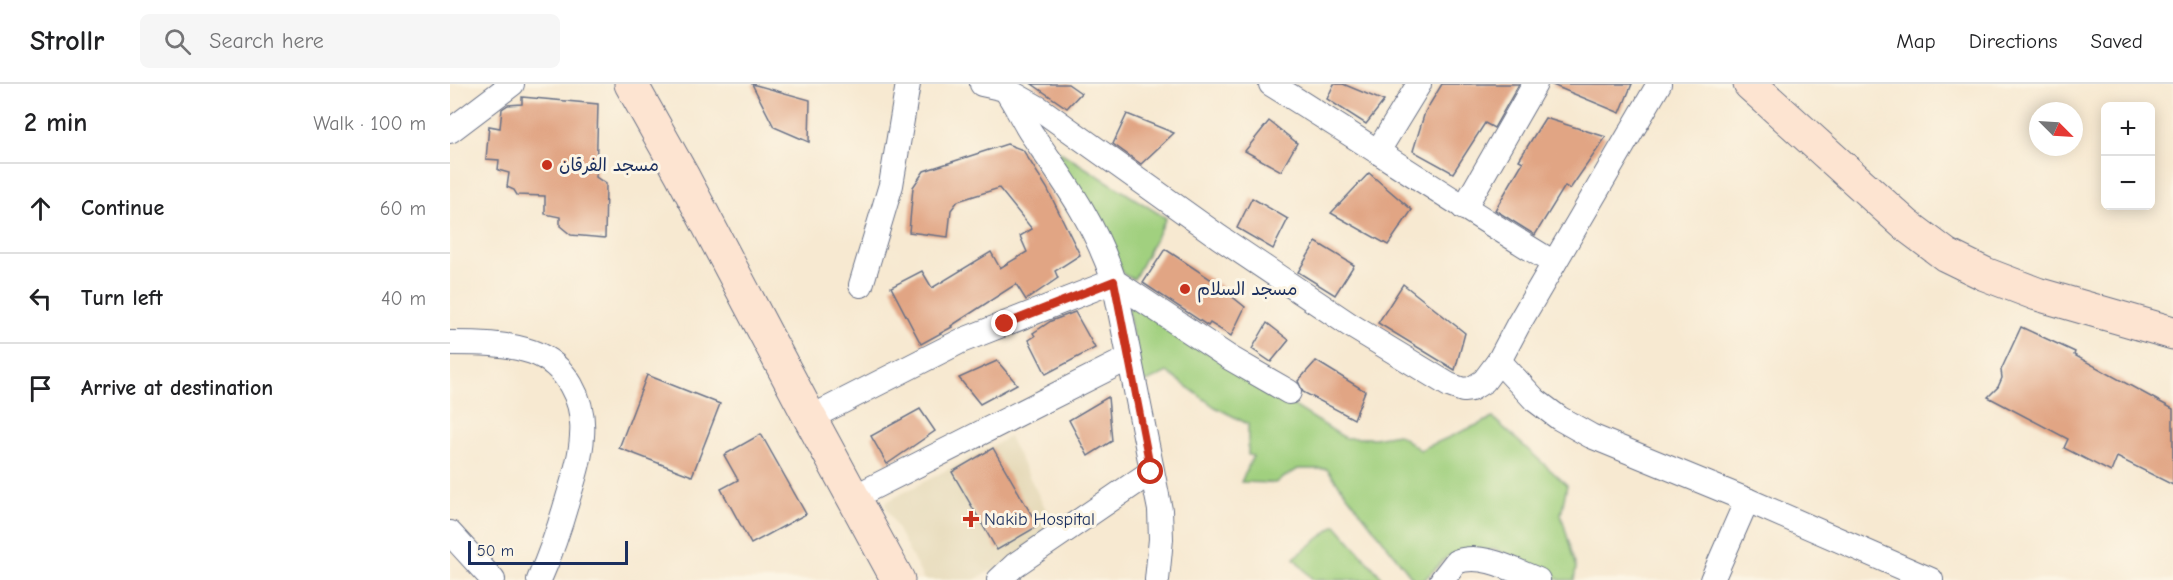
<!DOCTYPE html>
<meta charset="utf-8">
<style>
body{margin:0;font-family:"Comic Neue","Playpen Sans Arabic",sans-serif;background:#f6f6f6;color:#202124}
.controls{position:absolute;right:18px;top:18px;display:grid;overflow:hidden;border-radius:9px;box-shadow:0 3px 15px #0003}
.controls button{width:54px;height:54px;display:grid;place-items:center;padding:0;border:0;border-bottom:2px solid #e0e0e0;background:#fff;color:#202124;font:30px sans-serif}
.compass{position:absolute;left:1579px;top:18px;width:54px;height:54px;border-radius:50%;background:#fff;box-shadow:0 3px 15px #0003;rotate:114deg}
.scale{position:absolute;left:18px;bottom:15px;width:160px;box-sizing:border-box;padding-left:6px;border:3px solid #1b2f5e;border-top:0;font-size:16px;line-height:21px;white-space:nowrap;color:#1b2f5e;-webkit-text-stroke:4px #fcf5e5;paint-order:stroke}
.stop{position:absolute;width:18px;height:18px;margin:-14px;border:4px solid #c8321e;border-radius:50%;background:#fff}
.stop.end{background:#c8321e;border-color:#fff;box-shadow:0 2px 6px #0008}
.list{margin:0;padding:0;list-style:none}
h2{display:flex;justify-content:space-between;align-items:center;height:78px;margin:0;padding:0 24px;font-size:26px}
h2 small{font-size:20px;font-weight:400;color:#757577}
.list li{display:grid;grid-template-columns:39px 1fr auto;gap:18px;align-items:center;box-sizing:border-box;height:90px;padding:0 24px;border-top:2px solid #e0e0e0}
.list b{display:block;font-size:22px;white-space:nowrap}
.list em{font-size:20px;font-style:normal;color:#757577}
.icon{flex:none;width:33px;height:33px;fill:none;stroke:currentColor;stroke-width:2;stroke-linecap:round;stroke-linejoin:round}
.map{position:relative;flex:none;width:1723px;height:496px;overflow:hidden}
header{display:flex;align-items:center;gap:36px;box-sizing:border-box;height:84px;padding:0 30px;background:#fff;border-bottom:2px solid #e0e0e0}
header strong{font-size:28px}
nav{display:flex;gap:33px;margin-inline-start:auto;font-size:21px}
.search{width:420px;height:54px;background:#f6f6f6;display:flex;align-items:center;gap:15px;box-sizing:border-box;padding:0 21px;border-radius:9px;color:#757577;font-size:22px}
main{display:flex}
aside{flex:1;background:#fff}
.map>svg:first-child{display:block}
.built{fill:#e6daba}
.green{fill:#a1d07f;stroke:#5e806e;stroke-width:1.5}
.building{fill:#e1a584}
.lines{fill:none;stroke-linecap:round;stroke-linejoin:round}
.minor-casing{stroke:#687086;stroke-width:26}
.secondary-casing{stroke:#687086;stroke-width:35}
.minor{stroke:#fff;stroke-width:24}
.secondary{stroke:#fde4d1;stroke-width:33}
.route{stroke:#c8321e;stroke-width:8}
.poi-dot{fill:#c8321e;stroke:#fcf5e5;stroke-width:2}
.labels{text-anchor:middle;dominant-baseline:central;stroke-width:6;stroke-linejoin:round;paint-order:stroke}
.poi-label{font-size:18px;fill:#1b2f5e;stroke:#fcf5e5;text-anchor:start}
</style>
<header>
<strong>Strollr</strong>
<div class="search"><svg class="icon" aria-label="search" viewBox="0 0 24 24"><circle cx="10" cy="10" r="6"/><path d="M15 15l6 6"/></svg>Search here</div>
<nav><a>Map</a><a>Directions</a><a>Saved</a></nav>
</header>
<main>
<aside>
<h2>2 min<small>Walk · 100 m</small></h2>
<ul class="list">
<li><svg class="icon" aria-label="ahead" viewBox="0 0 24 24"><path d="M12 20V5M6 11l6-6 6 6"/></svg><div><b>Continue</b></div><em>60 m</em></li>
<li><svg class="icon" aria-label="left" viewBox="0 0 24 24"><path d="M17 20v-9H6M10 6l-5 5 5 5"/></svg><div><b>Turn left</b></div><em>40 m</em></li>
<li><svg class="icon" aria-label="arrive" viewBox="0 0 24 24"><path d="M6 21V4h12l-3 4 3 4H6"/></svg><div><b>Arrive at destination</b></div></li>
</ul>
</aside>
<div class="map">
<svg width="1723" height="496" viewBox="0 0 1723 496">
<rect width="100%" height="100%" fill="#fcf5e5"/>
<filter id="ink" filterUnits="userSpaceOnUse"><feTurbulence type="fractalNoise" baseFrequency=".0167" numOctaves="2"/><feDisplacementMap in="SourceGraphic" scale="12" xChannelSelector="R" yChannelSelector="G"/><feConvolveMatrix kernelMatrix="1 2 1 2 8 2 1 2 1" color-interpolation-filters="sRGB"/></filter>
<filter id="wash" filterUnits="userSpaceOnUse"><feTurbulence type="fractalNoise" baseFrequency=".008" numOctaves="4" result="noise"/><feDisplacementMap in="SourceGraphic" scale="24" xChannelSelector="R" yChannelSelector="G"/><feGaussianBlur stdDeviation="1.35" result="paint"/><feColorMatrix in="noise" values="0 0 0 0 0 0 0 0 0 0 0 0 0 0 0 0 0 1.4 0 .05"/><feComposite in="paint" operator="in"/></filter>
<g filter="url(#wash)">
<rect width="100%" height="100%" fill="#f7e9d1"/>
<polygon class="built" points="559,353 609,451 524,496 474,496 434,419"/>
<g class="green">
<polygon points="602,63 716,134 684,195 674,191"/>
<polygon points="682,220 895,354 924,354 948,350 970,366 1043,334 1117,401 1111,430 1126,484 1124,496 1110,496 1045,465 998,472 974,496 964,496 877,385 848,385 825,399 791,398 803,372 798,371 798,340 765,323 717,288 697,298 690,295 678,225"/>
<polygon points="886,441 934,496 863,496 844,474"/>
</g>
<g id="blocks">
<g class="building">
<polygon points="302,0 360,16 359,58 324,43"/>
<polygon points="582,0 618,0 631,9 617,24"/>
<polygon points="884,0 893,0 934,17 916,40 877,15"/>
<polygon points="992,0 1069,0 1044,44 1035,39 1003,89 963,67 975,28"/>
<polygon points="1100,0 1182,0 1170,29"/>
<polygon points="72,13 148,20 146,93 156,100 155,154 121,151 110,142 110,133 95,130 95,112 67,111 64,106 57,103 59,89 48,86 49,76 36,75 39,42 50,44 52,25 58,21 72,20"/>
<polygon points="677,30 724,49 691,80 663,60"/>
<polygon points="1095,34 1156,53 1120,105 1115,102 1085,151 1045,126 1073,78 1069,76"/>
<polygon points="819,37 847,59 831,87 795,67"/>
<polygon points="557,60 573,66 597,104 630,171 605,187 608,194 576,216 566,200 501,242 502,243 471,260 441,203 472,187 482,204 541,168 550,184 577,168 570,152 582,145 549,104 508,117 501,126 498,153 459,148 463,103 474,87"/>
<polygon points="919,89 962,126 938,161 881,129"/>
<polygon points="802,114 838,135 823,165 787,144"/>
<polygon points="866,158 904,181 885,211 848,188"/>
<polygon points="715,165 780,208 779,210 795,223 781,252 760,239 758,242 693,199"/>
<polygon points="953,200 1015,249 1005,286 928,239"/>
<polygon points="625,228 645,264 596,290 579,256 585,252 583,249 601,237"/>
<polygon points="817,239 839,256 821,278 802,265"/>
<polygon points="1571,243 1625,268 1624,271 1723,325 1723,401 1667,373 1661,388 1614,364 1618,355 1538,313 1548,303 1552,294 1551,286"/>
<polygon points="547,277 567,300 530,320 509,294"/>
<polygon points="866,277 915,307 904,335 853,308 848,297"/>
<polygon points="197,291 270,320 242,392 169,364"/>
<polygon points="658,313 662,357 638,372 619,336"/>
<polygon points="470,325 485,347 437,380 421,352"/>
<polygon points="311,350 356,430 301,460 271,405 288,396 274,371"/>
<polygon points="543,364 588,442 547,466 502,388"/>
</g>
</g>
</g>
<g filter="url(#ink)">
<use href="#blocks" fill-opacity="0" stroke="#687086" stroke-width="1.5"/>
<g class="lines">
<defs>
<g id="minor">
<polyline points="532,0 555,5 590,25 769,153 900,241 999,301 1013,306 1021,305 1034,297 1049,277 1068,241 1209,0"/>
<path d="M821 0C916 59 1008 121 1104 179"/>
<path d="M555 5C565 19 572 35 581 49 616 100 644 137 664 197L710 426 711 455 707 496"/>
<polyline points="0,47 62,0"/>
<polyline points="928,67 969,0"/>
<polyline points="1014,124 1085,0"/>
<polyline points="411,201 441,101 458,0"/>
<path d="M0 259C27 259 56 259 82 268 116 280 135 316 132 352 131 373 124 394 118 414 110 442 101 469 89 496"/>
<polyline points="1049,277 1085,316 1109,334 1141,352 1297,416 1481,496"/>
<polyline points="360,334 511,257 664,197 780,274 839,308"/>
<polyline points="404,413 679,274"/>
<polyline points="0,449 43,496"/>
<polyline points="549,496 565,481 701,388"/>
<path d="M992 496 1006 478C1032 468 1063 486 1088 496"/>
<polyline points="1262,496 1297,416"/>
</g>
<g id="secondary">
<polyline points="181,0 232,91 360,334 448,496"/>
<polyline points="1300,0 1456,141 1496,171 1535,190 1587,210 1723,249"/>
</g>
</defs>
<use href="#minor" class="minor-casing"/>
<use href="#secondary" class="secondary-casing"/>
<use href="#minor" class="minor"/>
<use href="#secondary" class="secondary"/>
</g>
</g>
<g class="lines" filter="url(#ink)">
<polyline class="route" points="555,240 664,197 701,388"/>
</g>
<g class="poi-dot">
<circle cx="97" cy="81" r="6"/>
<circle cx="735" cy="205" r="6"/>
<path d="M518 426h6v6h6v6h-6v6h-6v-6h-6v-6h6z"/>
</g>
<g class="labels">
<g class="poi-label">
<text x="109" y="81">مسجد الفرقان</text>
<text x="747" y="205">مسجد السلام</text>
<text x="534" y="435">Nakib Hospital</text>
</g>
</g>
</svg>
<div class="controls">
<button>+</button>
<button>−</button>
</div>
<svg class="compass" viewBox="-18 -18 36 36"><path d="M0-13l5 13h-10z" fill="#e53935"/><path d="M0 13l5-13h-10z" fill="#757577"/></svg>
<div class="scale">50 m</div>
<div class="stop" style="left:701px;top:388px"></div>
<div class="stop end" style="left:555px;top:240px"></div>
</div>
</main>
